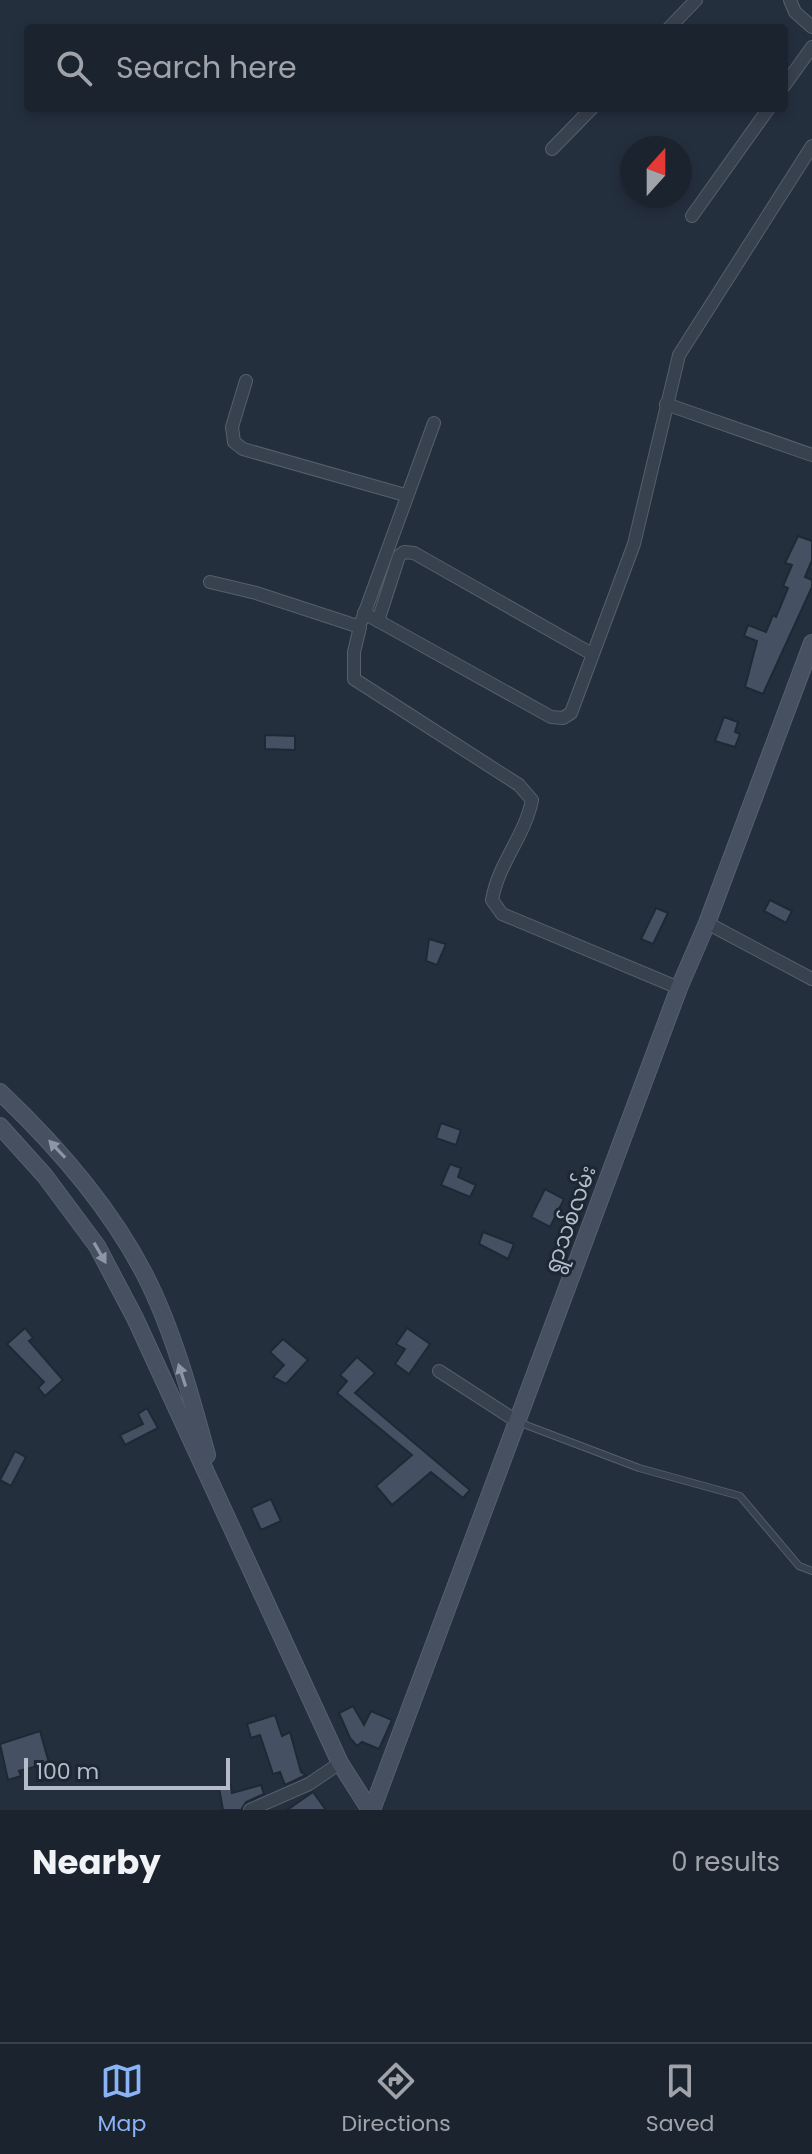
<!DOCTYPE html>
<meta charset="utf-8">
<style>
body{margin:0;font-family:Poppins,"Noto Sans Myanmar",sans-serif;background:#242b36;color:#f1f3f6}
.compass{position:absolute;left:620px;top:136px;width:72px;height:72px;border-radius:50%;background:#1b232e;box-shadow:0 4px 12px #0003;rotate:21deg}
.scale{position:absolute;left:24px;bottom:20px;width:206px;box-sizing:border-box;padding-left:8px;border:4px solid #b4bcc9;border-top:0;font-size:22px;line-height:28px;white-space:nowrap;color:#b4bcc9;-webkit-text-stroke:6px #1d2633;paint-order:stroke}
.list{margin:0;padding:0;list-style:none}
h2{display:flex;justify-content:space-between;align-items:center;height:104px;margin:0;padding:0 32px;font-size:34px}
h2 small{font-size:26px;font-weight:400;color:#a0a4aa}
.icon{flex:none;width:44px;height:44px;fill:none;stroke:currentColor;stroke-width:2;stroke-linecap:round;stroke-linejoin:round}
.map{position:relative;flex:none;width:812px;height:1810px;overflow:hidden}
.search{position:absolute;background:#1b232e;box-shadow:0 4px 12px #0003;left:24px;right:24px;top:24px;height:88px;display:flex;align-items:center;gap:20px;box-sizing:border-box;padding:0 28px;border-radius:8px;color:#a0a4aa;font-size:30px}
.sheet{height:232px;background:#1b232e}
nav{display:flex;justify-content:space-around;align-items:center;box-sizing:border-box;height:112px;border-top:2px solid #39404a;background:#1b232e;font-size:22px;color:#a0a4aa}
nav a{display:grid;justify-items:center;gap:4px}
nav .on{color:#8ab4f8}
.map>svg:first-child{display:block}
.building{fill:#455162;stroke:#1f2835;stroke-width:2}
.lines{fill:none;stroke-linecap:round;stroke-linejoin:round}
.lane-casing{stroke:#565f6c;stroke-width:8}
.street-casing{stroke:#565f6c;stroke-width:14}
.secondary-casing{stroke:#565f6c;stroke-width:18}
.lane{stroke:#38414e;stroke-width:6}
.street{stroke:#38414e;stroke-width:12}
.secondary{stroke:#465061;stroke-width:16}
.oneway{fill:#8e96a5}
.labels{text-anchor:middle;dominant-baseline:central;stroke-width:6;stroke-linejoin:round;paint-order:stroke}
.street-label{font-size:22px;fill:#b4bcc9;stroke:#1d2633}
</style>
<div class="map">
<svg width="812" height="1810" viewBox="0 0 812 1810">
<rect width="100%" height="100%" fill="#242f3e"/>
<g class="building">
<polygon points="798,536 812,541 812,560 805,577 812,580 812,587 763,694 745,687 757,641 744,636 748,625 766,632 773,615 776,617 788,588 783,586 792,565 785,563"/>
<polygon points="724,717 738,722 735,732 740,734 735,747 715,741"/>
<polygon points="265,735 295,736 295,750 265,749"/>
<polygon points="770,900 792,911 786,923 764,911"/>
<polygon points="656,908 668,913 653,944 641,939"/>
<polygon points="429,939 446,944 437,965 426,961"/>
<polygon points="441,1123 461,1130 456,1145 436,1138"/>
<polygon points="450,1164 461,1168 458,1177 476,1185 470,1197 441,1185"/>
<polygon points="545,1189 564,1199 550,1227 531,1217"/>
<polygon points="483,1232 514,1244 508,1259 479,1244"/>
<polygon points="25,1328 33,1338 29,1341 63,1380 45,1396 38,1388 44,1382 7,1344"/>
<polygon points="407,1328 430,1344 409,1374 395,1364 405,1349 396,1344"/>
<polygon points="283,1339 308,1360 286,1384 273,1377 284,1365 270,1352"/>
<polygon points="357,1357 375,1373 355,1393 470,1490 463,1498 431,1472 392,1505 376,1486 412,1455 337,1393 347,1381 340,1375"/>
<polygon points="147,1408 158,1428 125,1445 120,1435 143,1424 138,1414"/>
<polygon points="15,1451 26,1457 11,1486 0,1480"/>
<polygon points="271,1499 281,1521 261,1530 251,1508"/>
<polygon points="353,1706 364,1725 371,1711 392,1720 379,1749 362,1742 357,1746 350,1738 339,1713"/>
<polygon points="275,1715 282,1736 290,1732 301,1772 306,1775 285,1785 280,1772 273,1774 260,1735 251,1738 247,1724"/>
<polygon points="40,1731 49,1763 19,1771 21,1776 8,1780 0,1744"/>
<polygon points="231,1785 232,1793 261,1785 264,1794 246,1802 241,1810 223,1810 219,1788"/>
<polygon points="313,1792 326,1810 287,1810"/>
</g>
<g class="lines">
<defs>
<polyline id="lane" points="518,1422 639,1468 740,1496 799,1566 812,1571"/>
<g id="street">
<polyline points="790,0 795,12 812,27"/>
<polyline points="669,28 696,0"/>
<polyline points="784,86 812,47"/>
<polyline points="552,149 592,108"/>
<polyline points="692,216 769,108"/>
<polyline points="246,381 232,427 234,442 243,449 405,495"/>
<polyline points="666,404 812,455"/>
<path d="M210 582 256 593 360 627 354 652V679L519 785 532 800C525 836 498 864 492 900L502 914 679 988"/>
<polyline points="364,613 551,717 563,718 571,713 634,544 679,355 812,146"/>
<polyline points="362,620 434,423"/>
<polyline points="378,621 399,556 404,552 414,553 592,654"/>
<polyline points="707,923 812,979"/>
<polyline points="439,1371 518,1422"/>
<polyline points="250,1810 309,1784 340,1763"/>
</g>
<g id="secondary">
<path d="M0 1092C56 1145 109 1205 145 1275 173 1330 191 1396 207 1455"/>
<polyline points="0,1126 45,1176 97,1246 135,1318 340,1763 370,1810"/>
<polyline points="372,1810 679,988 707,923 812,643"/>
</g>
</defs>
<use href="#lane" class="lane-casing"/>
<use href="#street" class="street-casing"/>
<use href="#secondary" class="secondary-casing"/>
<use href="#lane" class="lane"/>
<use href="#street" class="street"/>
<use href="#secondary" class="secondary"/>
</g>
<defs><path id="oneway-solid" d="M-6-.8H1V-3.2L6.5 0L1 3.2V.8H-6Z" transform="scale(2)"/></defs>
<g class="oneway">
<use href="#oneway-solid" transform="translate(57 1149) rotate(-133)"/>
<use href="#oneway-solid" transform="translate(100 1253) rotate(60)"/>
<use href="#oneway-solid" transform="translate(182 1375) rotate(-108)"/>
</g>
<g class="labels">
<g class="street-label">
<text transform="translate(570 1219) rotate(-70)">ရွာသစ်လမ်း</text>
</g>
</g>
</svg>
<svg class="compass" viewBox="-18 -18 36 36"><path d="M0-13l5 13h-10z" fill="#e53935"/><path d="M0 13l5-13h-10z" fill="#a0a4aa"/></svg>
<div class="scale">100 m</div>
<div class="search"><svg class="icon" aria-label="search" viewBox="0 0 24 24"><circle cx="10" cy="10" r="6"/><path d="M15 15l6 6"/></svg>Search here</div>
</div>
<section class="sheet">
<h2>Nearby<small>0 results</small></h2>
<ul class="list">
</ul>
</section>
<nav>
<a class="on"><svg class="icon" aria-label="map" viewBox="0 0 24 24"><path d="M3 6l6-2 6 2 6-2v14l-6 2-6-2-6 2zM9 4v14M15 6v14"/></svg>Map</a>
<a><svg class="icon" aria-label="directions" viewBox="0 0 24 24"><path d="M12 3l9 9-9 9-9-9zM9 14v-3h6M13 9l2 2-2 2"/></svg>Directions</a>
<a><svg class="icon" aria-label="saved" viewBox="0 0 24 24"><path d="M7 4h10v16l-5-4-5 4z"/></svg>Saved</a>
</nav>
